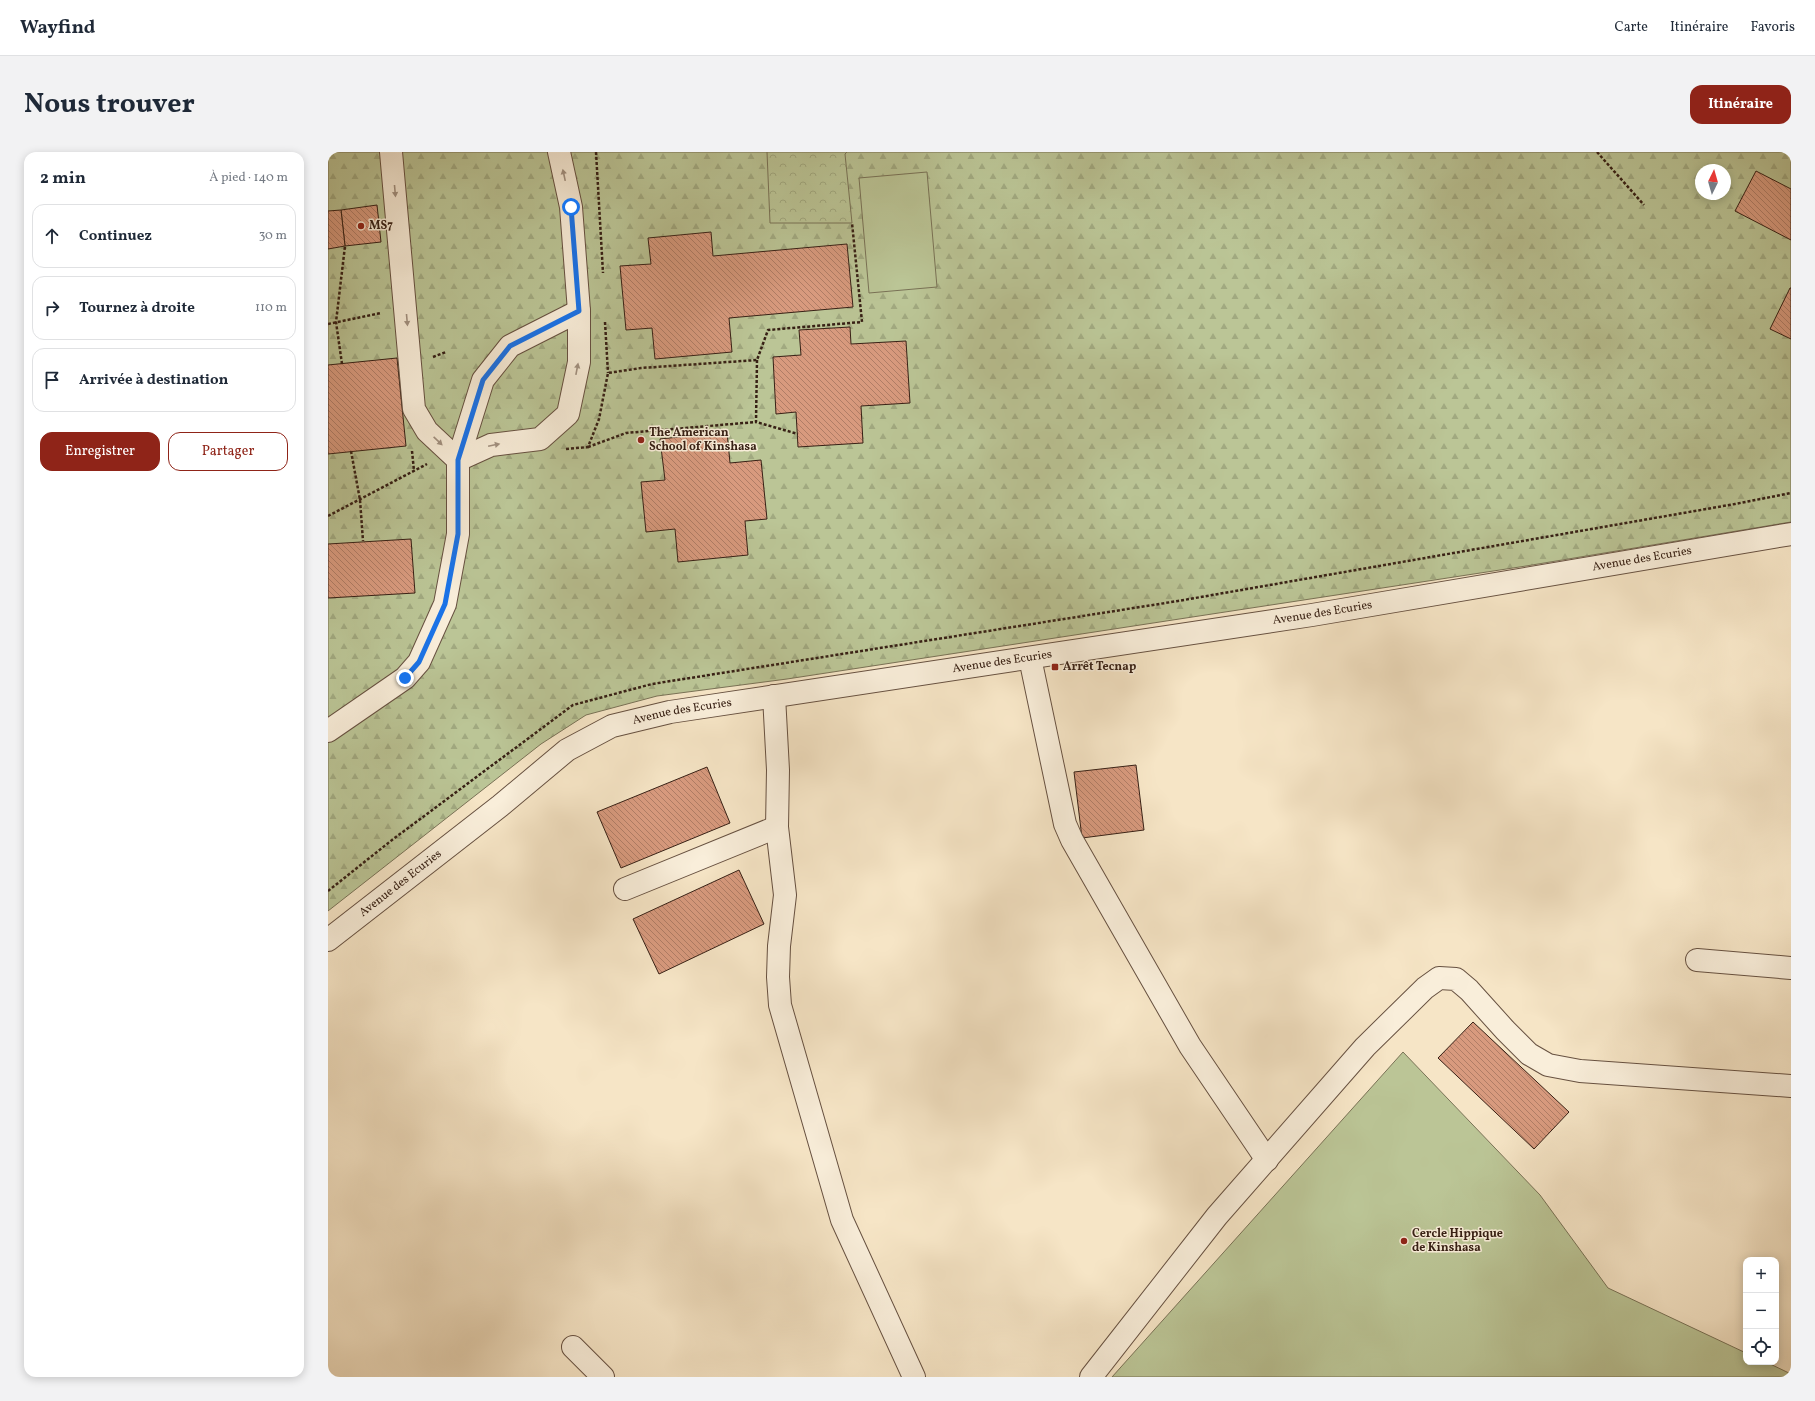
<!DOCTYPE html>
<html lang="fr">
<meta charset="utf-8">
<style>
body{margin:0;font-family:Vollkorn,serif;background:#f2f2f3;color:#1f2937}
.controls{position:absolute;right:12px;bottom:12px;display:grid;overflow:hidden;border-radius:8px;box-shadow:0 2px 10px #0003}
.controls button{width:36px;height:36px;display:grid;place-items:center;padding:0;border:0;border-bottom:1px solid #e0e1e3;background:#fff;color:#1f2937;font:20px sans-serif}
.compass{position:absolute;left:1367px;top:12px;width:36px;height:36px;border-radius:50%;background:#fff;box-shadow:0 2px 10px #0003;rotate:5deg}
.stop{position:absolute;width:12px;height:12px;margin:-9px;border:3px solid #1a73e8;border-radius:50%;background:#fff}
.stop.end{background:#1a73e8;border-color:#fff;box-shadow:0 1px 4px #0008}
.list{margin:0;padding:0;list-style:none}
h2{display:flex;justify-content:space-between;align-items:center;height:52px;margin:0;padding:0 16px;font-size:17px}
h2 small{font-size:13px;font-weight:400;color:#747a83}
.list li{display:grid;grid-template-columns:26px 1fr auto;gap:12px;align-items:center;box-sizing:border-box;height:64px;margin:0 8px 8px;padding:0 8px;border:1px solid #e0e1e3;border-radius:12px}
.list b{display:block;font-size:15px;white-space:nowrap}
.list em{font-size:13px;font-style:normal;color:#747a83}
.actions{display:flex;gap:8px;padding:12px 16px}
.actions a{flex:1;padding:9px 0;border:1px solid #8f2418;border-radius:12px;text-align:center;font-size:14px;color:#8f2418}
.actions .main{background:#8f2418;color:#fff}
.icon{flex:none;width:22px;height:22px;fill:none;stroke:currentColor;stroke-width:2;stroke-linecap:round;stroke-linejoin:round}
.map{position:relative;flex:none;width:1463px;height:1225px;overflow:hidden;border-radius:12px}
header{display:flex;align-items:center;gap:24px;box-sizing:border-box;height:56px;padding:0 20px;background:#fff;border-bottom:1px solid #e0e1e3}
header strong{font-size:19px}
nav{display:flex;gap:22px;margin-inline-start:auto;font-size:14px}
.intro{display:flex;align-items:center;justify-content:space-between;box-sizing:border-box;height:96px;padding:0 24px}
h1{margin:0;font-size:28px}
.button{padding:10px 18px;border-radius:12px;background:#8f2418;color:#fff;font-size:14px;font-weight:700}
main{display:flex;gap:24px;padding:0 24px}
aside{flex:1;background:#fff;border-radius:12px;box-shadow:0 2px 10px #0003}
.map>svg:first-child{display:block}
.forest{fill:url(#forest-firs);stroke:#797256;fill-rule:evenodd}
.park{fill:url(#park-crowns);stroke:#797256}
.pitch{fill:#bbc596;stroke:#797256}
.building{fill:url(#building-back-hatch);stroke:#372015}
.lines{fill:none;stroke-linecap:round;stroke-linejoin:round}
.minor-casing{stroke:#675141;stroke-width:24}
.path{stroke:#372015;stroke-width:2.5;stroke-dasharray:3 2;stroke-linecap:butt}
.minor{stroke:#f9eeda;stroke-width:22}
.oneway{fill:#a29181}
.route{stroke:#1a73e8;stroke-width:5}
.poi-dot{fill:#8f2418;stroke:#f9eeda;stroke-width:1.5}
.labels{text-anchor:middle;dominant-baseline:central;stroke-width:3;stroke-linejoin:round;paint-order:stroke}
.poi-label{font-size:12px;font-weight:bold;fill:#372015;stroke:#f9eeda;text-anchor:start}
.street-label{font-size:12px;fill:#372015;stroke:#f9eeda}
</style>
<header>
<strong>Wayfind</strong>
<nav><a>Carte</a><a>Itinéraire</a><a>Favoris</a></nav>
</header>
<div class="intro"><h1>Nous trouver</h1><a class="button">Itinéraire</a></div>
<main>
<aside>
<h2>2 min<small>À pied · 140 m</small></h2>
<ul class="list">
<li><svg class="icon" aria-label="ahead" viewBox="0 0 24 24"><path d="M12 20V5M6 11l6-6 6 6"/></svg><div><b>Continuez</b></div><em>30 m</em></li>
<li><svg class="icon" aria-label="right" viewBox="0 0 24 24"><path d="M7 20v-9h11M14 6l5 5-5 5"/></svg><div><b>Tournez à droite</b></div><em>110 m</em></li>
<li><svg class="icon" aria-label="arrive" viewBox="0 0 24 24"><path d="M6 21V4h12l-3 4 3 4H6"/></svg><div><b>Arrivée à destination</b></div></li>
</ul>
<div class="actions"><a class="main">Enregistrer</a><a>Partager</a></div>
</aside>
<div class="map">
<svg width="1463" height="1225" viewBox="0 0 1463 1225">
<defs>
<pattern id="forest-firs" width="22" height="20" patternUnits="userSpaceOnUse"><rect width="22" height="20" fill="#bbc596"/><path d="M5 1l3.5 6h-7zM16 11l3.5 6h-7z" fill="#a1a980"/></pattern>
<pattern id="park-crowns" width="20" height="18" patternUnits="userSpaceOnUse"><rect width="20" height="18" fill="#bbc596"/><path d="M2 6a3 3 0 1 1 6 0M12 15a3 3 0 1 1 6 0" fill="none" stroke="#a1a980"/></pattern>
<pattern id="building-back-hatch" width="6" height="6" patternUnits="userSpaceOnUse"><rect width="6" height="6" fill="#d89a7e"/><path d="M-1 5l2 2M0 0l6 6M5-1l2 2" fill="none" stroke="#b07d66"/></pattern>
</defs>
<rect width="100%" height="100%" fill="#f6e5c6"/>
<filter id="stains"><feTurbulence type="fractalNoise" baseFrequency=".005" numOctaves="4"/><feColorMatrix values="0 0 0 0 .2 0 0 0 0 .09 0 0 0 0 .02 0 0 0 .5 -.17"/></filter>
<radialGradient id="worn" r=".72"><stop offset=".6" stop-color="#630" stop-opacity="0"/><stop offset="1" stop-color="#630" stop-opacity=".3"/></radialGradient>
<path class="forest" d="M0 0H1463V370L1198 414 459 527 329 544 258 563 213 592 0 759ZM1373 18H1397V42H1373Z"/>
<polygon class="park" points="439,0 519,0 517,2 524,71 442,71"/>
<g class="pitch">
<polygon points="599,20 609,135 541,141 531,26"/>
<polygon points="1075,900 1212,1043 1280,1136 1418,1201 1418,1210 1438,1210 1463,1222 1463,1225 784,1225"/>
</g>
<g class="building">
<polygon points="1428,19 1463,37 1463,88 1407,59"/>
<polygon points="49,53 53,90 17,94 13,58"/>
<polygon points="13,58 17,94 0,97 0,59"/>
<polygon points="383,80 385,104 519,92 525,155 401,166 404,200 327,207 324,176 298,178 292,114 323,112 320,86"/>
<polygon points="1462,136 1463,136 1463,187 1442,177"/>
<polygon points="522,175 523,192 578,189 582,251 533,254 535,291 470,295 468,260 448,262 445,205 473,203 471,178"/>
<polygon points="69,206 78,294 0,302 0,213"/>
<polygon points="399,280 402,311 433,308 439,367 417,369 420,403 350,410 347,377 318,380 313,330 337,328 332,287"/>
<polygon points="83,387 87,441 0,446 0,392"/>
<polygon points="808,613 816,678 754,686 746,620"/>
<polygon points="379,615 402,671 293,716 269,660"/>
<polygon points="411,718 436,772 331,822 305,767"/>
<polygon points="1145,870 1241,960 1206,997 1110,906"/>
</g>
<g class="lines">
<defs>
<g id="minor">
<polyline points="63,0 86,257 99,279 130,308"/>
<polyline points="130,308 163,293 212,287 240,262 251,210 251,159 243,55 231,0"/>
<polyline points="702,506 737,672 744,688 862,894 939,1008"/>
<polyline points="446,544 450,618 449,675 457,743 451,794 450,825 452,853 514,1068 586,1225"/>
<polyline points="0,579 77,526 91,510 117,452 130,382 130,308 155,228 182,194 251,159"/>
<polyline points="297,737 449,675"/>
<path id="s1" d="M0 788 172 654 239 598 284 574 342 560 984 463 1463 382"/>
<polyline points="1369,808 1463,816"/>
<polyline points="245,1195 275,1225"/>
<polyline points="763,1225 889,1064 1037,895 1097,836 1111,826 1128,827 1141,838 1177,878 1201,902 1220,913 1252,919 1463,934"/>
</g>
</defs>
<use href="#minor" class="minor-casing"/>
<g class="path">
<polyline points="268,0 275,121"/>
<polyline points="1269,0 1316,53"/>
<polyline points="277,170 280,221"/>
<polyline points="0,172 53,161"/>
<polyline points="105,205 118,200"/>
<polyline points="429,208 428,270 470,282"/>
<polyline points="14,212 8,170 17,94"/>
<polyline points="260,295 298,281 428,270"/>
<polyline points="238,297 260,295 271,267 280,221 313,216 429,208 440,178 534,170 524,71"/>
<polyline points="23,299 32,348 35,389"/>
<polyline points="84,299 86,319"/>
<polyline points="0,364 99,312"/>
<polyline points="0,739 64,688 245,553 324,532 850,449 1407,352 1463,341"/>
</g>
<use href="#minor" class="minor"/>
</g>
<defs><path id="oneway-solid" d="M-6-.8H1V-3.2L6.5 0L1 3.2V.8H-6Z"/></defs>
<g class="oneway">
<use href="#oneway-solid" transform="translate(236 23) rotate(-102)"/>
<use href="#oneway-solid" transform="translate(67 39) rotate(85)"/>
<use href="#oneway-solid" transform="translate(79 168) rotate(85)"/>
<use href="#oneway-solid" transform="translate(249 217) rotate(-79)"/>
<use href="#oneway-solid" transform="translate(110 289) rotate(43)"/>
<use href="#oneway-solid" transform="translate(166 293) rotate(-12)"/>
</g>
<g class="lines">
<polyline class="route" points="77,526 91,510 117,452 130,382 130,308 155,228 182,194 251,159 243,55"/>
</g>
<g class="poi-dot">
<circle cx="33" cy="74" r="4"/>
<circle cx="313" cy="288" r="4"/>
<rect x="723" y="511" width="8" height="8" rx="2"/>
<circle cx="1076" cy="1089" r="4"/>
</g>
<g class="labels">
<g class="poi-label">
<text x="41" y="74">MS7</text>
<text x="321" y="281">The American<tspan x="321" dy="14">School of Kinshasa</tspan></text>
<text x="735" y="515">Arrêt Tecnap</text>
<text x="1084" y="1082">Cercle Hippique<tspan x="1084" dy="14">de Kinshasa</tspan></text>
</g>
<g class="street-label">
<text stroke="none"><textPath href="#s1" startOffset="1400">Avenue des Ecuries</textPath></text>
<text stroke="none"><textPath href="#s1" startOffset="1076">Avenue des Ecuries</textPath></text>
<text stroke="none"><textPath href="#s1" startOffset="752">Avenue des Ecuries</textPath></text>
<text stroke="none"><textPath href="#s1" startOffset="428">Avenue des Ecuries</textPath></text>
<text stroke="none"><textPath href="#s1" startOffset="92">Avenue des Ecuries</textPath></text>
</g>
</g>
<rect width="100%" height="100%" filter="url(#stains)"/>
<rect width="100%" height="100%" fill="url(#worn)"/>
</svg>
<div class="controls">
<button>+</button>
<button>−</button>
<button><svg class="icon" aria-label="locate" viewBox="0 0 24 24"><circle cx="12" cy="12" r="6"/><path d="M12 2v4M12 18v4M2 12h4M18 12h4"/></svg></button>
</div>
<svg class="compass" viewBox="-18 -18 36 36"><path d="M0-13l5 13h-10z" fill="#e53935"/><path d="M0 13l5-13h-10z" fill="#747a83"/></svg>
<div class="stop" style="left:243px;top:55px"></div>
<div class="stop end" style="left:77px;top:526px"></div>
</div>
</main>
